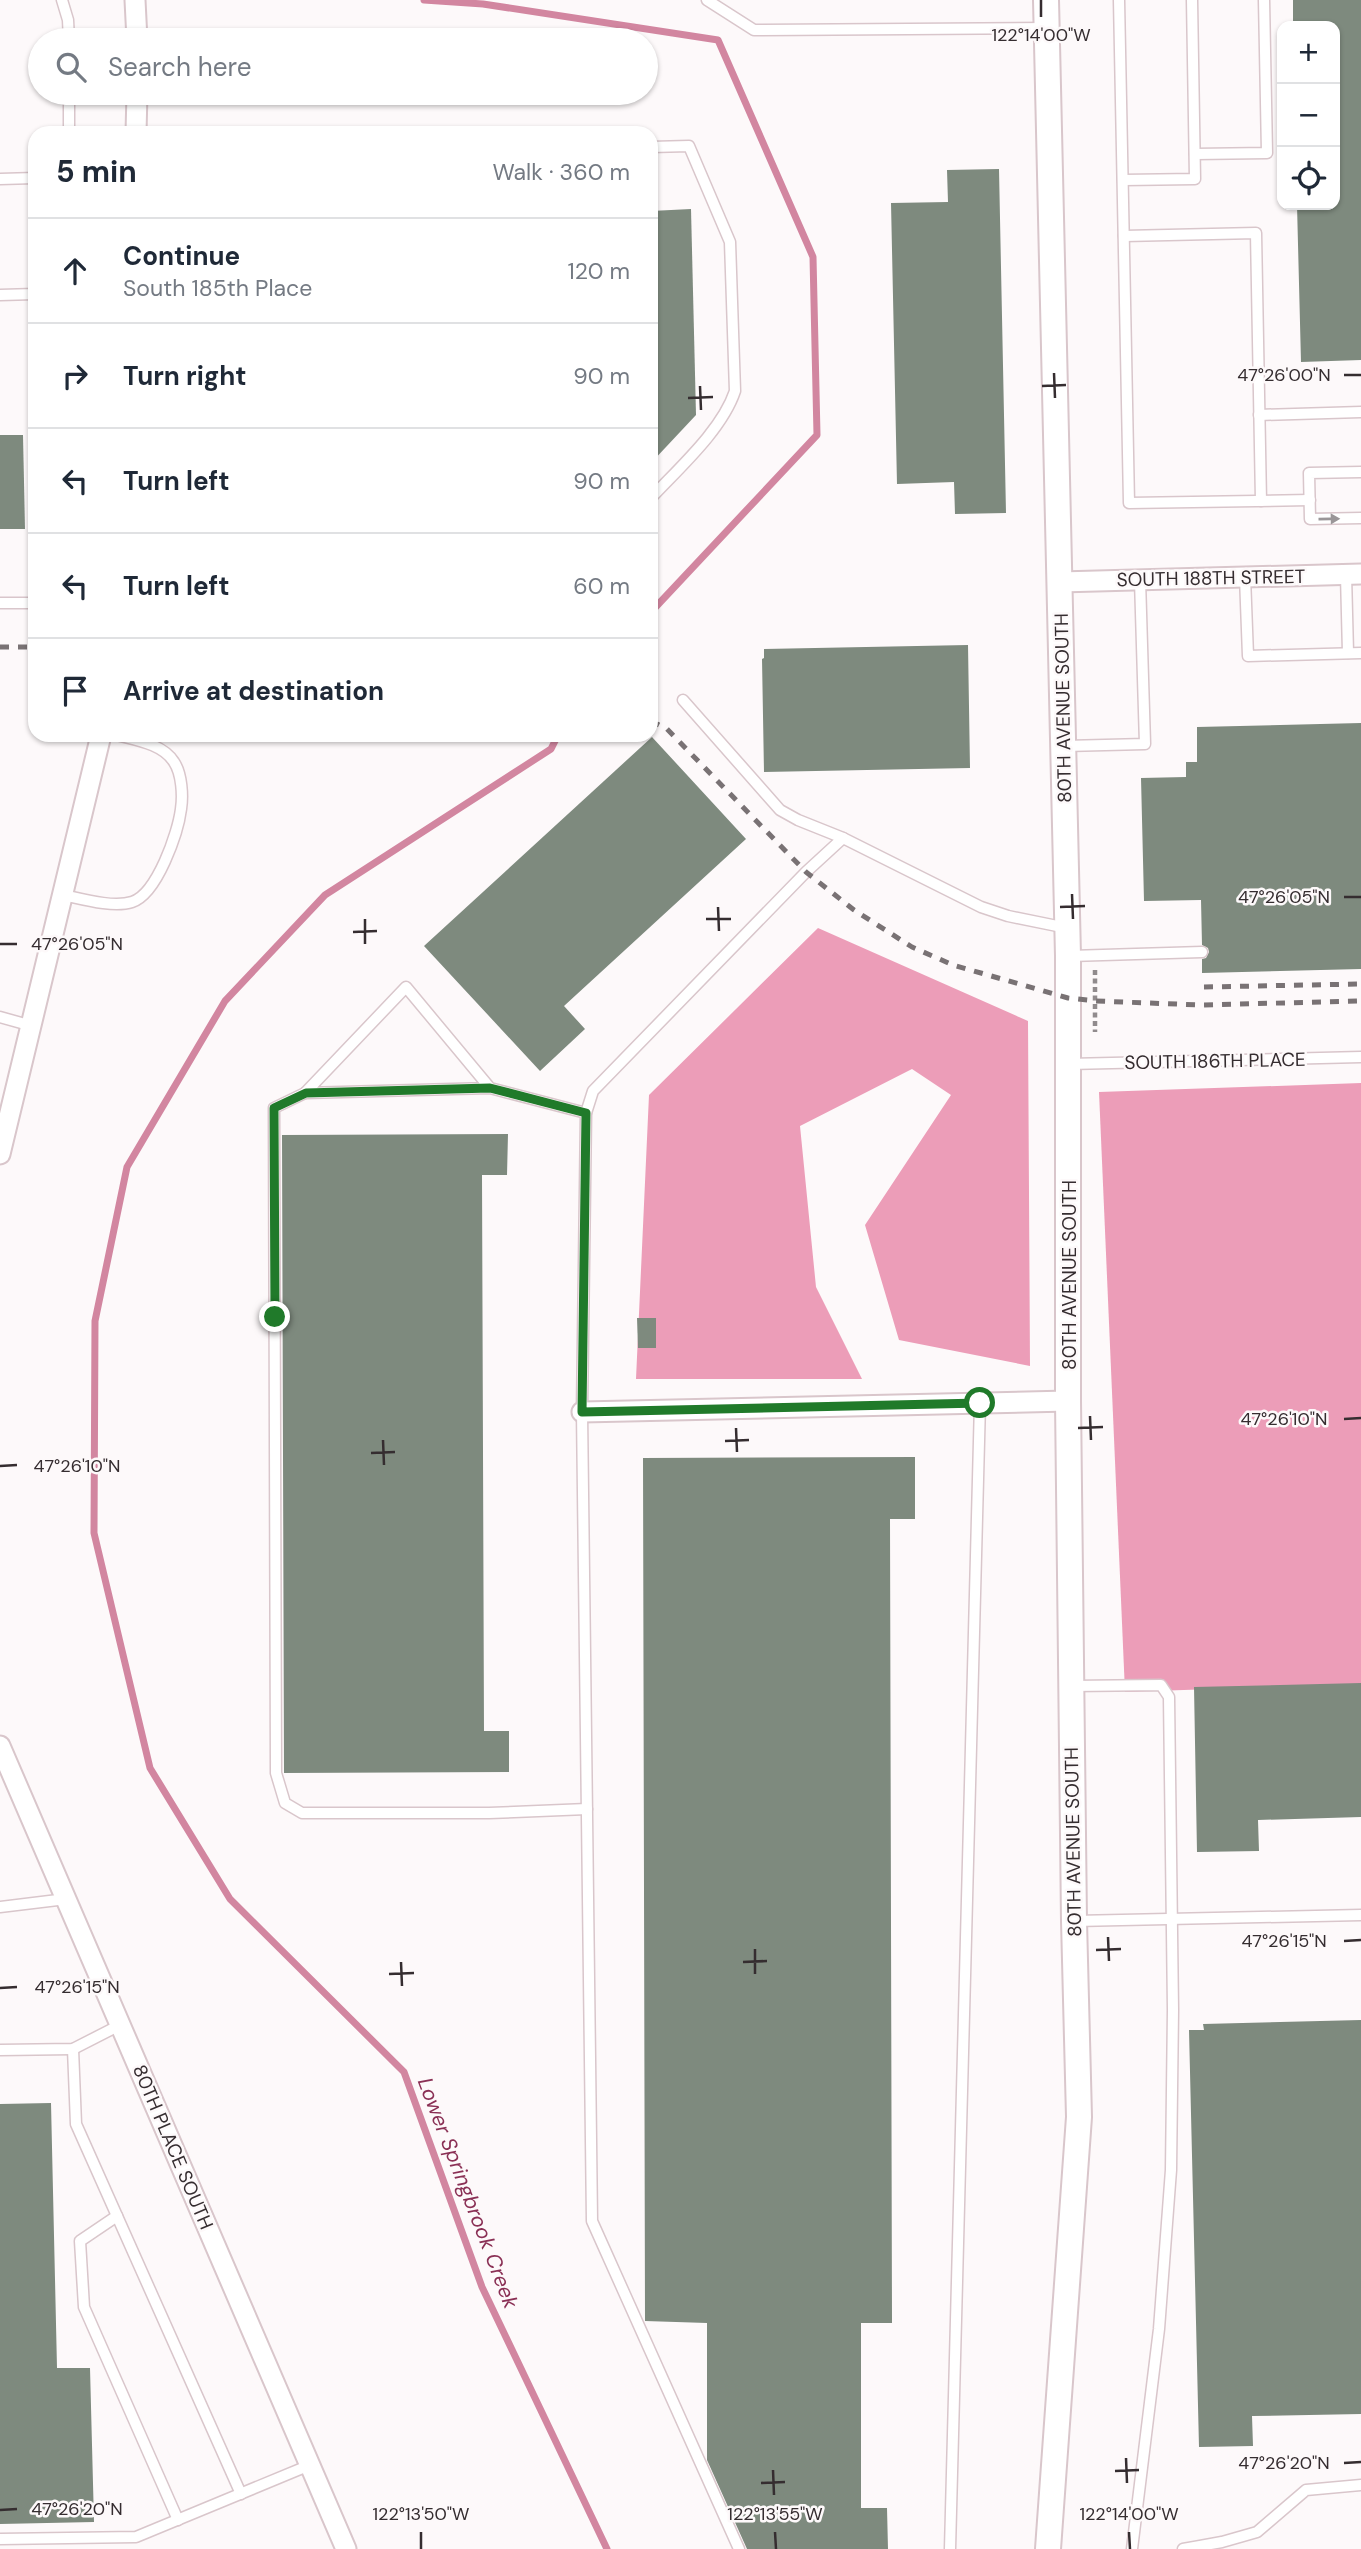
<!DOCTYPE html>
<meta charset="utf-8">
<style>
body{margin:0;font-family:"DM Sans",sans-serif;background:#f6f6f7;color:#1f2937}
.controls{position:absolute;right:21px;top:21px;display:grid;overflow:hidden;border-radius:14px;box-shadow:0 2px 5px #0004}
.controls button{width:63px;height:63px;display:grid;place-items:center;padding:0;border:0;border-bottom:2px solid #e0e1e3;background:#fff;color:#1f2937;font:35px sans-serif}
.stop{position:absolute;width:21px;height:21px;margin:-16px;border:5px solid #207a2a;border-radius:50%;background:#fff}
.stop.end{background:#207a2a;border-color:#fff;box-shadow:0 2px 7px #0008}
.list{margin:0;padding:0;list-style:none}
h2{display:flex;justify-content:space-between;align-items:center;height:91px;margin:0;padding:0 28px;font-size:30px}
h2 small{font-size:23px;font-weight:400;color:#747a83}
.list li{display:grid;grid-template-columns:46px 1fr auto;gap:21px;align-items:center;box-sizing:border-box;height:105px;padding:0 28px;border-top:2px solid #e0e1e3}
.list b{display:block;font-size:26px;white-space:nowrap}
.list p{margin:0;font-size:23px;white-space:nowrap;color:#747a83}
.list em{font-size:23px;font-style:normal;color:#747a83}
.icon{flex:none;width:38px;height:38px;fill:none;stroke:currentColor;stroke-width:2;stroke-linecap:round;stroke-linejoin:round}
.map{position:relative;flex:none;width:1361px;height:2549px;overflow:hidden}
.search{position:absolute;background:#fff;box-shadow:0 2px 5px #0004;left:28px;top:28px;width:630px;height:77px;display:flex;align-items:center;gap:18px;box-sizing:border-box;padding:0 24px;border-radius:38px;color:#747a83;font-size:26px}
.panel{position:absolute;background:#fff;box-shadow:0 2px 5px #0004;left:28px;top:126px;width:630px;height:616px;border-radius:21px}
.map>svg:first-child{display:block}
.forest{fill:#ec9db8}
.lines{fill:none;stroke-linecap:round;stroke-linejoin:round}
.stream{stroke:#d286a0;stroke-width:7}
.building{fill:#7e8a7e}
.service-casing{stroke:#d9c6cb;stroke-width:13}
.minor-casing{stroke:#d9c6cb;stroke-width:23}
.tertiary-casing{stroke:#d9c6cb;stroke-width:28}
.path{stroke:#918b8d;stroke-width:4.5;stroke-dasharray:5 3.5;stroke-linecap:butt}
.service{stroke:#fff;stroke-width:10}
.minor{stroke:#fff;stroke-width:19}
.tertiary{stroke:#fff;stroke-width:24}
.rail{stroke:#797274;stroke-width:5;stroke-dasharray:9 9;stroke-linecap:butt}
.oneway{fill:#9a9698}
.route{stroke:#207a2a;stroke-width:9}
.ticks{fill:none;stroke:#352d30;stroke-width:2.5}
.labels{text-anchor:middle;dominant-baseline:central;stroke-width:5;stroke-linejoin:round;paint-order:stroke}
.street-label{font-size:19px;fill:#352d30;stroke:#fdf9fa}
.water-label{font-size:21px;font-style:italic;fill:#8a3055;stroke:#fdf9fa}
.ticks-label{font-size:18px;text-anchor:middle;fill:#352d30;stroke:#fdf9fa;stroke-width:5;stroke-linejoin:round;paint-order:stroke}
</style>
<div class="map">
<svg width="1361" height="2549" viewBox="0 0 1361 2549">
<rect width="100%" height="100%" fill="#fdf9fa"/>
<g class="forest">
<polygon points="818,928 1028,1021 1030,1366 899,1340 865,1225 951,1095 912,1069 800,1126 816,1287 862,1379 636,1379 649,1095"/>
<polygon points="1361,1083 1361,1684 1125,1692 1099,1092"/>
</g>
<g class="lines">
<g class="stream">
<polyline points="424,0 483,4 718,40 813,257 817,435 651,612"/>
<polyline points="558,735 551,749 325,895 225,1001 127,1167 95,1321 94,1533 150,1768 230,1899 404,2072 482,2287 607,2549"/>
</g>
</g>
<g class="building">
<polygon points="1293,0 1361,0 1361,360 1301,362 1297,205 1335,205 1335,26 1293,26"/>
<polygon points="999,169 1006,513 955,514 954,482 897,484 891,203 948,202 947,170"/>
<polygon points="691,209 696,415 651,463 651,211"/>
<polygon points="0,435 23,435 25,529 0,529"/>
<polygon points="968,645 970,768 764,772 762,659 764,658 764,649"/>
<polygon points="1361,723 1361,969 1202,973 1202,959 1206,958 1209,952 1208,948 1202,945 1201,900 1144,901 1141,778 1186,777 1186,762 1197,762 1197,727"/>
<polygon points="652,737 746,839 564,1006 585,1029 540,1071 424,946"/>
<polygon points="508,1134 507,1175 482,1175 484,1731 509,1731 509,1772 284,1773 282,1135"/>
<polygon points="637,1318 656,1318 656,1348 638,1348"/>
<polygon points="915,1457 915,1519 890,1519 892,2323 861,2323 861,2508 887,2508 888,2549 747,2549 707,2460 707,2323 645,2321 643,1458"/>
<polygon points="1361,1683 1361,1817 1258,1820 1259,1851 1197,1852 1194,1687"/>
<polygon points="1361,2020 1361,2414 1252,2416 1253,2446 1199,2447 1189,2030 1204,2030 1203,2024"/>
<polygon points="51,2103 57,2368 90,2368 94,2522 0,2524 0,2104"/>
</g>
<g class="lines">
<defs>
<g id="service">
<polyline points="62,0 68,20 69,40"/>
<polyline points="707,0 754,30 1047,28"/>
<polyline points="1119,0 1129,503 1310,500"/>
<polyline points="69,93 69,133"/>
<path d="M651 147 689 146 730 242 735 391C722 430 679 468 651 498"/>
<polyline points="1195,154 1267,153 1264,0"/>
<polyline points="0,179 35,178"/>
<polyline points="1123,180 1195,179 1192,0"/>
<polyline points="1124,236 1256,233 1261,501"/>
<polyline points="0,295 35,294"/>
<polyline points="1259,415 1361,412"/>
<polyline points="1361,472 1309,473 1310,519 1361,518"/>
<polyline points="1346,575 1348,653"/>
<polyline points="1245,577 1248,656 1361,653"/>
<polyline points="0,603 35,603"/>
<polyline points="683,700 780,810 798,820 843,838"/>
<polyline points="1065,746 1145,744 1140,580"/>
<path d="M63 895C82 899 113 908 132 902 157 894 178 833 181 809 183 796 182 774 174 762 163 744 136 740 117 735"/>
<polyline points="1070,956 1202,952"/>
<polyline points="0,1017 32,1026"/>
<polyline points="1069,1064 1361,1057"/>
<polyline points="490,1088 305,1093 406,987 490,1088 586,1113"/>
<polyline points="305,1093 274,1108 276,1773 285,1803 302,1813 489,1813 587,1809"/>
<polyline points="1071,1686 1161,1685 1169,1697 1173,2010 1171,2170 1159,2329 1132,2549"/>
<polyline points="0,1907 66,1899"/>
<polyline points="1075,1921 1361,1915"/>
<polyline points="73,2049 76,2124 241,2494"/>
<polyline points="0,2050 73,2049 120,2025"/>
<polyline points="117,2216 80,2241 84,2307 178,2520"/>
<polyline points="0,2539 136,2537 310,2465"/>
<polyline points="739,2549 592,2221 582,1412 586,1113 593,1091 806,872 843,838 981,907 1008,916 1067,928"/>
<polyline points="950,2549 980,1403"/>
<polyline points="1183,2549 1222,2542 1257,2532 1306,2490 1361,2485"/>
</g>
<g id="minor">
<polyline points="135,0 137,40"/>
<polyline points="136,133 137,93"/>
<polyline points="1060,582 1361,574"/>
<polyline points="0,1154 101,735"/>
<polyline points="582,1412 1068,1401"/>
<polyline points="0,1746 346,2549"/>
</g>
<polyline id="tertiary" points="1046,0 1068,956 1068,1401 1074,1921 1079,2117 1048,2549"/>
</defs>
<use href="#service" class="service-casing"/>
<use href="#minor" class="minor-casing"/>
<use href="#tertiary" class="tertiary-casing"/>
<polyline class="path" points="1095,970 1095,1032"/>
<use href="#service" class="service"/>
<use href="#minor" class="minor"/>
<use href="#tertiary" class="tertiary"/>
<g class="rail">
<polyline points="0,647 35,647"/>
<polyline points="651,721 667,729 806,872 854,910 912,947 953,965 1068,998 1096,1001 1201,1005 1361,1001"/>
<polyline points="1204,987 1361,984"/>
</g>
</g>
<defs><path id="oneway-solid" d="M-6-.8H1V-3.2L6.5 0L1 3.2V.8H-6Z" transform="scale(1.75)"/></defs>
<use class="oneway" href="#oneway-solid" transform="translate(1329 519) rotate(-1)"/>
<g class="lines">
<polyline class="route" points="275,1317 274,1108 306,1093 490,1088 586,1113 582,1412 980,1403"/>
</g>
<path class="ticks" d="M1041 0V17M1054 373 1055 398M1344 375H1361M700 386 701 410M1042 386 1066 385M688 398 713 397M1072 894 1073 919M1344 897H1361M718 907 719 931M1060 907 1085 906M365 919V944M706 919H731M353 932 377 931M0 944H17M1090 1416 1091 1440M1344 1419 1361 1418M736 1428 737 1452M1078 1428 1103 1427M383 1440 384 1465M725 1441 749 1440M371 1453 395 1452M0 1466 17 1465M1108 1937 1109 1961M1344 1941 1361 1940M755 1949V1974M1096 1950 1121 1949M401 1962 402 1986M743 1962 767 1961M389 1974 414 1973M0 1988 17 1987M1126 2458 1127 2483M1344 2463 1361 2462M773 2470 774 2495M1115 2471 1139 2470M761 2483 785 2482M0 2510 17 2509M421 2532V2549M775 2532 776 2549M1129 2532 1130 2549"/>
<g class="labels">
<g class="street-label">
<text transform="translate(1211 578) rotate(-1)">SOUTH 188TH STREET</text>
<text transform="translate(1063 708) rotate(-91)">80TH AVENUE SOUTH</text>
<text transform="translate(1215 1061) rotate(-1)">SOUTH 186TH PLACE</text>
<text transform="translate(1069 1275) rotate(-90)">80TH AVENUE SOUTH</text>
<text transform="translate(1073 1842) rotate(-91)">80TH AVENUE SOUTH</text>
<text transform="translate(173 2147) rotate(67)">80TH PLACE SOUTH</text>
</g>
<g class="water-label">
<text transform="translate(468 2193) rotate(69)">Lower Springbrook Creek</text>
</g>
</g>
<g class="ticks-label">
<text x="1041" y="41">122°14'00"W</text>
<text x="1284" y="381">47°26'00"N</text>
<text x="1284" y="903">47°26'05"N</text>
<text x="77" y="950">47°26'05"N</text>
<text x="1284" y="1425">47°26'10"N</text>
<text x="77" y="1472">47°26'10"N</text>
<text x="1284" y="1947">47°26'15"N</text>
<text x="77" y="1993">47°26'15"N</text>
<text x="1284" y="2469">47°26'20"N</text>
<text x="77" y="2515">47°26'20"N</text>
<text x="421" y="2520">122°13'50"W</text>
<text x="775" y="2520">122°13'55"W</text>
<text x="1129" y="2520">122°14'00"W</text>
</g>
</svg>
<div class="controls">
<button>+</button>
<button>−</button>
<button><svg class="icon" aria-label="locate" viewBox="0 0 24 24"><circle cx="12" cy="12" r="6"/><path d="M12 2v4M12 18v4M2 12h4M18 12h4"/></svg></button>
</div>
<div class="stop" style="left:980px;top:1403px"></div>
<div class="stop end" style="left:275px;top:1317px"></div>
<div class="search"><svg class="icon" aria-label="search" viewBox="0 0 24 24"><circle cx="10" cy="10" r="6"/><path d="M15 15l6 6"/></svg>Search here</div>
<section class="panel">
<h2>5 min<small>Walk · 360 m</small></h2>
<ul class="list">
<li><svg class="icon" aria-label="ahead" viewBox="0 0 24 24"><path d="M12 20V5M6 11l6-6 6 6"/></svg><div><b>Continue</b><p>South 185th Place</p></div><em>120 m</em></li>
<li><svg class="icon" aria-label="right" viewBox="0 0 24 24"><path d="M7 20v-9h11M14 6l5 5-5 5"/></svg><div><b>Turn right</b></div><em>90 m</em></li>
<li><svg class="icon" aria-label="left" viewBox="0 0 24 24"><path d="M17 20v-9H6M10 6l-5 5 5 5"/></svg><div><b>Turn left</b></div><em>90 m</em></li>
<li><svg class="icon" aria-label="left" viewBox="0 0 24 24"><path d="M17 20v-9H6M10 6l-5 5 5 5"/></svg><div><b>Turn left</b></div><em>60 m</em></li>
<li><svg class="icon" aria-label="arrive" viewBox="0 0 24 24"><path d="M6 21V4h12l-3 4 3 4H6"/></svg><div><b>Arrive at destination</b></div></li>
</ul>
</section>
</div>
